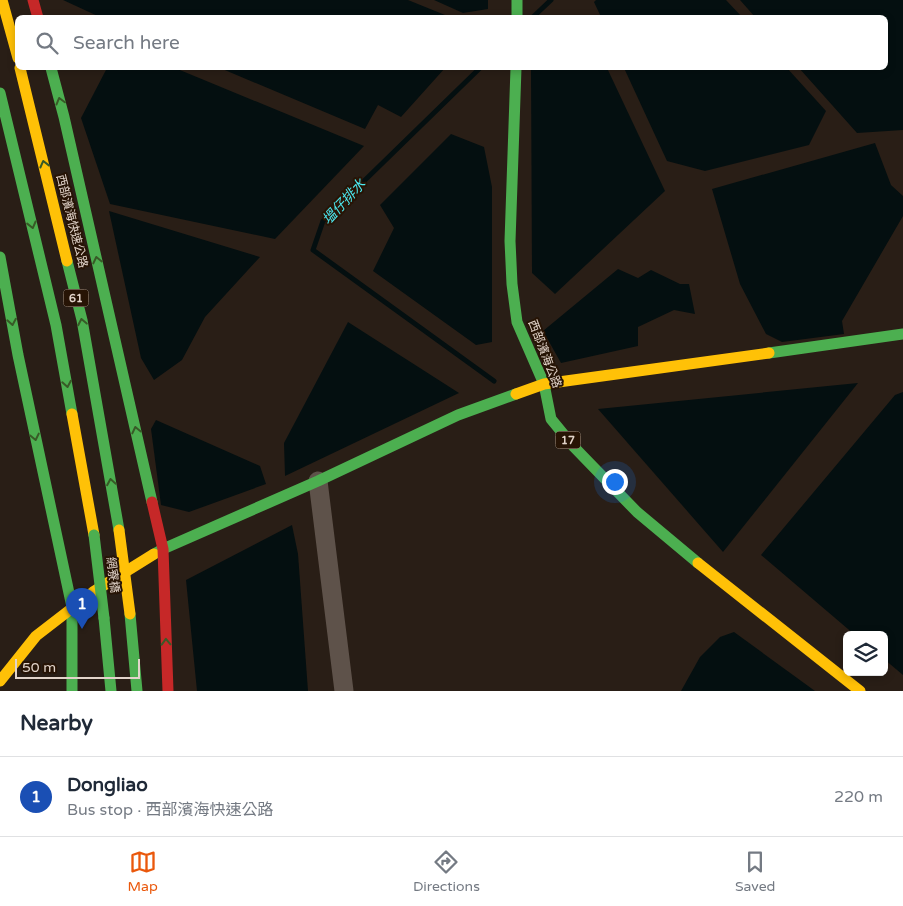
<!DOCTYPE html>
<meta charset="utf-8">
<style>
body{margin:0;font-family:"Varela Round","Noto Sans TC",sans-serif;background:#f6f6f7;color:#1f2937}
.controls{position:absolute;right:15px;bottom:15px;display:grid;overflow:hidden;border-radius:8px;box-shadow:0 2px 8px #0003}
.controls button{width:45px;height:45px;display:grid;place-items:center;padding:0;border:0;border-bottom:1px solid #e0e1e3;background:#fff;color:#1f2937;font:25px sans-serif}
.scale{position:absolute;left:15px;bottom:12px;width:125px;box-sizing:border-box;padding-left:5px;border:2px solid #e2d4ca;border-top:0;font-size:14px;line-height:18px;white-space:nowrap;color:#e2d4ca;-webkit-text-stroke:4px #271405;paint-order:stroke}
.you{position:absolute;left:614px;top:481px;width:18px;height:18px;margin:-12px;border:4px solid #fff;border-radius:50%;background:#1a73e8;box-shadow:0 0 0 8px #1a73e833}
.badge{display:grid;place-items:center;width:32px;height:32px;border-radius:50%;background:#ea580c;color:#fff;font-size:16px;font-weight:700}
.pin{position:absolute;translate:-50% -41px;filter:drop-shadow(0 1px 2px #0008)}
.pin::after{content:'';position:absolute;top:26px;width:18px;height:15px;background:inherit;clip-path:polygon(0 0,100% 0,50% 100%)}
.list{margin:0;padding:0;list-style:none}
h2{display:flex;justify-content:space-between;align-items:center;height:65px;margin:0;padding:0 20px;font-size:21px}
h2 small{font-size:16px;font-weight:400;color:#747a83}
.list li{display:grid;grid-template-columns:32px 1fr auto;gap:15px;align-items:center;box-sizing:border-box;height:80px;padding:0 20px;border-top:1px solid #e0e1e3}
.list b{display:block;font-size:19px;white-space:nowrap}
.list p{margin:0;font-size:16px;white-space:nowrap;color:#747a83}
.list em{font-size:16px;font-style:normal;color:#747a83}
.icon{flex:none;width:28px;height:28px;fill:none;stroke:currentColor;stroke-width:2;stroke-linecap:round;stroke-linejoin:round}
.map{position:relative;flex:none;width:903px;height:691px;overflow:hidden}
.search{position:absolute;background:#fff;box-shadow:0 2px 8px #0003;left:15px;right:15px;top:15px;height:55px;display:flex;align-items:center;gap:12px;box-sizing:border-box;padding:0 18px;border-radius:8px;color:#747a83;font-size:19px}
.sheet{height:145px;background:#fff}
nav{display:flex;justify-content:space-around;align-items:center;box-sizing:border-box;height:70px;border-top:1px solid #e0e1e3;background:#fff;font-size:14px;color:#747a83}
nav a{display:grid;justify-items:center;gap:2px}
nav .on{color:#ea580c}
.map>svg:first-child{display:block}
.water{fill:#040f10}
.lines{fill:none;stroke-linecap:round;stroke-linejoin:round}
.stream{stroke:#040f10;stroke-width:5}
.street{stroke:#5e524a;stroke-width:19}
.fast{stroke:#4caf50;stroke-width:11}
.slow{stroke:#ffc107;stroke-width:11}
.jam{stroke:#c62828;stroke-width:11}
.fast-bridge{stroke:#4caf50;stroke-width:11}
.slow-bridge{stroke:#ffc107;stroke-width:11}
.oneway{stroke:#385a27}
.labels{text-anchor:middle;dominant-baseline:central;stroke-width:4;stroke-linejoin:round;paint-order:stroke}
.shield{fill:#271405;stroke:#aa9a8f;stroke-width:1}
.shield-label{font-size:11px;font-weight:bold;fill:#e2d4ca}
.street-label{font-size:12px;fill:#e2d4ca;stroke:#271405}
.water-label{font-size:14px;font-style:italic;fill:#4ce9f1;stroke:#271405}
</style>
<div class="map">
<svg width="903" height="691" viewBox="0 0 903 691">
<rect width="100%" height="100%" fill="#291e16"/>
<g class="water">
<polygon points="63,0 408,0 450,17 102,18"/>
<polygon points="434,0 488,0 488,9 463,13"/>
<polygon points="596,0 726,0 742,17 601,17 594,2"/>
<polygon points="740,0 903,0 903,130 857,133 799,68 886,68 886,18 755,17"/>
<polygon points="107,68 175,68 364,146 275,239 110,204 81,118"/>
<polygon points="220,68 445,68 401,117 378,105 365,129"/>
<polygon points="531,68 607,68 665,191 555,294 532,273"/>
<polygon points="624,68 787,68 826,111 809,145 705,171 667,161"/>
<polygon points="451,134 484,147 492,187 492,342 476,345 373,271 394,228 380,205"/>
<polygon points="875,143 891,185 903,196 903,216 842,321 844,334 782,342 766,334 740,284 712,189"/>
<polygon points="109,211 260,257 205,317 182,360 154,380 141,358"/>
<polygon points="618,269 638,278 651,270 680,284 689,284 695,314 674,310 638,327 638,346 561,363 543,331"/>
<polygon points="348,322 459,393 285,476 284,443"/>
<polygon points="858,383 723,552 598,409"/>
<polygon points="903,392 903,675 884,659 884,635 855,635 761,555 895,395"/>
<polygon points="156,420 260,466 266,484 189,512 161,505 151,429"/>
<polygon points="292,525 298,554 308,691 197,691 186,580"/>
<polygon points="734,632 815,691 681,691 700,657 720,637"/>
</g>
<g class="lines">
<g class="stream">
<polyline points="532,18 551,0"/>
<polyline points="480,68 323,221 313,250 494,381"/>
</g>
<polyline class="street" points="318,481 344,691"/>
<g class="fast">
<polyline points="517,0 517,18"/>
<polyline points="51,68 64,117 152,502"/>
<polyline points="516,68 510,241 512,284 517,322 544,384 551,419 574,447 637,512 698,563"/>
<polyline points="0,93 56,325 72,414"/>
<polyline points="0,257 18,355 72,607 72,691"/>
<polyline points="67,261 82,320 119,530"/>
<polyline points="769,353 903,334"/>
<polyline points="154,554 163,549 318,481 458,415 516,394"/>
<polyline points="130,614 137,691"/>
<polyline points="104,618 111,691"/>
</g>
<g class="slow">
<polyline points="2,0 18,58"/>
<polyline points="20,68 67,261"/>
<polyline points="516,394 544,384 769,353"/>
<polyline points="72,414 94,535"/>
<polyline points="698,563 860,691"/>
<polyline points="0,681 36,636 93,592 154,554"/>
</g>
<g class="jam">
<polyline points="33,0 38,18"/>
<polyline points="152,502 163,549 168,691"/>
</g>
<polyline class="fast-bridge" points="94,535 104,618"/>
<polyline class="slow-bridge" points="119,530 130,614"/>
</g>
<defs><path id="oneway-chevron" d="M-2-3.5L2.5 0L-2 3.5" fill="none" stroke-width="1.6" stroke-linecap="round" stroke-linejoin="round" transform="scale(1.25)"/></defs>
<g class="oneway">
<use href="#oneway-chevron" transform="translate(60 101) rotate(-105)"/>
<use href="#oneway-chevron" transform="translate(44 164) rotate(-104)"/>
<use href="#oneway-chevron" transform="translate(32 225) rotate(76)"/>
<use href="#oneway-chevron" transform="translate(97 260) rotate(-103)"/>
<use href="#oneway-chevron" transform="translate(12 322) rotate(80)"/>
<use href="#oneway-chevron" transform="translate(82 322) rotate(-101)"/>
<use href="#oneway-chevron" transform="translate(67 384) rotate(80)"/>
<use href="#oneway-chevron" transform="translate(136 430) rotate(-103)"/>
<use href="#oneway-chevron" transform="translate(35 437) rotate(78)"/>
<use href="#oneway-chevron" transform="translate(111 482) rotate(-100)"/>
<use href="#oneway-chevron" transform="translate(166 642) rotate(-92)"/>
</g>
<g class="labels">
<g class="shield">
<rect x="63.5" y="289.5" width="25" height="17" rx="4"/>
<rect x="555.5" y="431.5" width="25" height="17" rx="4"/>
</g>
<g class="shield-label">
<text x="76" y="298">61</text>
<text x="568" y="440">17</text>
</g>
<g class="street-label">
<text transform="translate(72 221) rotate(76)">西部濱海快速公路</text>
<text transform="translate(545 354) rotate(69)">西部濱海公路</text>
<text transform="translate(113 575) rotate(83)">網寮橋</text>
</g>
<g class="water-label">
<text transform="translate(344 202) rotate(-47)">塭仔排水</text>
</g>
</g>
</svg>
<div class="controls">
<button><svg class="icon" aria-label="layers" viewBox="0 0 24 24"><path d="M12 4l9 5-9 5-9-5zM3 14l9 5 9-5"/></svg></button>
</div>
<div class="scale">50 m</div>
<div class="you"></div>
<div class="pin badge" style="left:82px;top:629px;background:#1a4fb4">1</div>
<div class="search"><svg class="icon" aria-label="search" viewBox="0 0 24 24"><circle cx="10" cy="10" r="6"/><path d="M15 15l6 6"/></svg>Search here</div>
</div>
<section class="sheet">
<h2>Nearby<small></small></h2>
<ul class="list">
<li><span class="badge" style="background:#1a4fb4">1</span><div><b>Dongliao</b><p>Bus stop · 西部濱海快速公路</p></div><em>220 m</em></li>
</ul>
</section>
<nav>
<a class="on"><svg class="icon" aria-label="map" viewBox="0 0 24 24"><path d="M3 6l6-2 6 2 6-2v14l-6 2-6-2-6 2zM9 4v14M15 6v14"/></svg>Map</a>
<a><svg class="icon" aria-label="directions" viewBox="0 0 24 24"><path d="M12 3l9 9-9 9-9-9zM9 14v-3h6M13 9l2 2-2 2"/></svg>Directions</a>
<a><svg class="icon" aria-label="saved" viewBox="0 0 24 24"><path d="M7 4h10v16l-5-4-5 4z"/></svg>Saved</a>
</nav>
